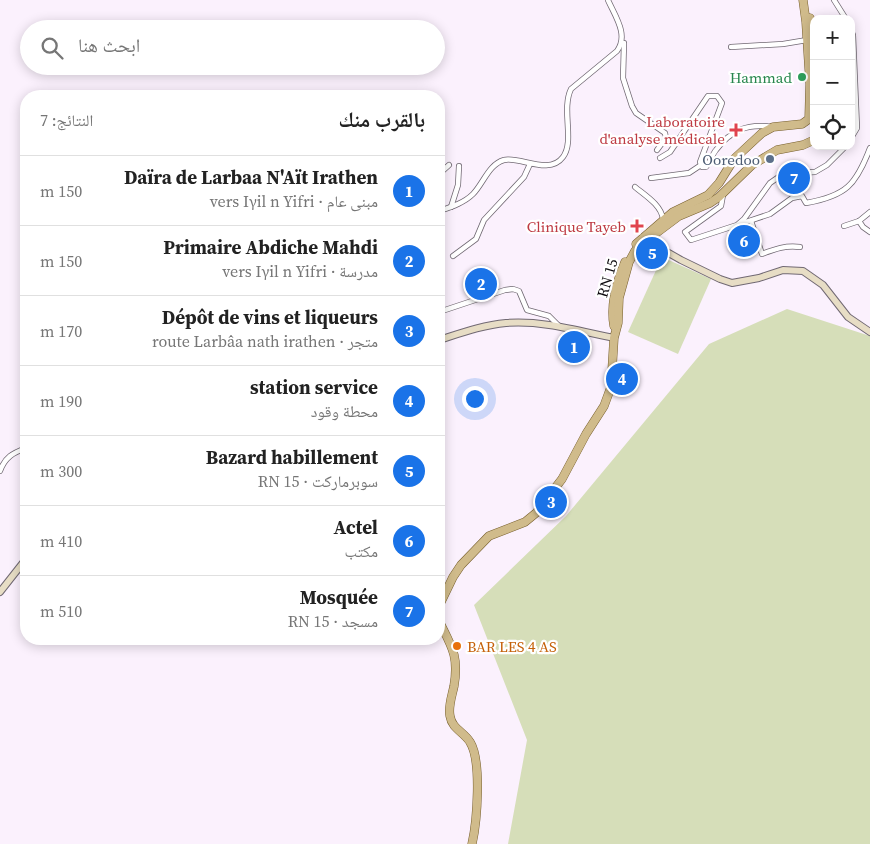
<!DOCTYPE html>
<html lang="ar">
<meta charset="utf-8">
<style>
body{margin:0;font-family:"Source Serif 4","Noto Naskh Arabic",serif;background:#f2f2f2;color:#222;direction:rtl}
.controls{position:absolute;right:15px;top:15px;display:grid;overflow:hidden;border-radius:10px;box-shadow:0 2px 12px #0003}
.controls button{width:45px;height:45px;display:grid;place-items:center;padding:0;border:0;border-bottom:1px solid #e0e0e0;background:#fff;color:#222;font:25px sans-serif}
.you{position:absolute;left:474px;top:398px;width:18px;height:18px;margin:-12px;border:4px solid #fff;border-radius:50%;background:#1a73e8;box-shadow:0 0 0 8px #1a73e833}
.badge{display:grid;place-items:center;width:32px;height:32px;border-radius:50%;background:#1a73e8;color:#fff;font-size:16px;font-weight:700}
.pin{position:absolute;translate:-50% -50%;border:2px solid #fff;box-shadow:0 1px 5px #0006}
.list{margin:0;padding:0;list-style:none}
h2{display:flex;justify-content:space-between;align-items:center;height:65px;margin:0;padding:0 20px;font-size:21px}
h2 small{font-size:16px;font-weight:400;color:#767676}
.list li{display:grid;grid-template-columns:32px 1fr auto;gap:15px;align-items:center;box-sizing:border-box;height:70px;padding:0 20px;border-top:1px solid #e0e0e0}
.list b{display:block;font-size:19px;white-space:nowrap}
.list p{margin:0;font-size:16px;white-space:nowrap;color:#767676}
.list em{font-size:16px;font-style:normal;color:#767676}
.icon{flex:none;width:28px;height:28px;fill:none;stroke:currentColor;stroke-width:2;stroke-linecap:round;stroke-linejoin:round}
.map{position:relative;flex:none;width:870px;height:844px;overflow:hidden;direction:ltr}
.search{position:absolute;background:#fff;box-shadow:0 2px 12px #0003;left:20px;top:20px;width:425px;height:55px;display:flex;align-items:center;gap:12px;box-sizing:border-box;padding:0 18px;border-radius:28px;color:#767676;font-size:19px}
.panel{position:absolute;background:#fff;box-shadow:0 2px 12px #0003;left:20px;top:90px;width:425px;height:555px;border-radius:20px;direction:rtl}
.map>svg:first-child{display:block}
.green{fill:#d6deb9}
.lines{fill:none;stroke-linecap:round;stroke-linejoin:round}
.street-casing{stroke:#716973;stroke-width:6}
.secondary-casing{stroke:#716973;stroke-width:8}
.primary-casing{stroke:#775f2d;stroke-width:9}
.street{stroke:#fff;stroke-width:4.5}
.secondary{stroke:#e7ddc5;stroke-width:6}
.primary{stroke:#d0bb8b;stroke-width:8}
.leisure-dot{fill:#2e9e5b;stroke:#fff;stroke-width:2}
.health-dot{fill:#e0444e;stroke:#fff;stroke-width:2}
.service-dot{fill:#5c6f8a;stroke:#fff;stroke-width:2}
.food-dot{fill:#e8710a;stroke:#fff;stroke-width:2}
.labels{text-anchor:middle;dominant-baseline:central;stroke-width:4.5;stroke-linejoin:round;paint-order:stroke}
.leisure-label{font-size:15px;fill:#27864d;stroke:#fff;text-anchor:end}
.health-label{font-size:15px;fill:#be3a42;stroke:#fff;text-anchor:end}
.service-label{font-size:15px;fill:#4e5e75;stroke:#fff;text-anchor:end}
.street-label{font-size:15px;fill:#0d0a0e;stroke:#fff}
.food-label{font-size:15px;fill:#c56008;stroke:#fff;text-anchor:start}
</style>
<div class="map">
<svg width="870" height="844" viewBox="0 0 870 844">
<rect width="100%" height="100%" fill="#fbf1fd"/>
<g class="green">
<polygon points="662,257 711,279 678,354 628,332"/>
<polygon points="787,309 870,336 870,844 508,844 527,740 474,605 566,516 709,344"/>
</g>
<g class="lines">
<defs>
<g id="street">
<polyline points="834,0 846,19"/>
<polyline points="851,30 853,35 857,128 851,138"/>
<polyline points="624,43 623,78 632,106 636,113 665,133 666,138 657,150"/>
<polyline points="731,47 783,44 807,40"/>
<path d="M660 158 670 152 708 96H717L722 103 700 162 702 167H706C710 162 712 155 716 150 731 130 748 123 772 127"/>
<polyline points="439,174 449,165"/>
<polyline points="651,178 689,173 701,165"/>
<path d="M635 187C646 196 661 205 663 219"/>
<polyline points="723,195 721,206 685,232 691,240 737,225 744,219 770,183 783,174 815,172 827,165 846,146"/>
<polyline points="451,207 458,185 459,166"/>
<path d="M439 211C451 207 464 203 473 194 483 184 489 164 504 160 520 156 549 176 563 157 575 141 561 110 571 89L617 51C629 35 615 16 608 0"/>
<path d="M751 221 762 254C775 249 786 245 800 247"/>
<polyline points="859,221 863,227 870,232"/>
<path d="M740 224 770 214 792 198 802 196 806 203C846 196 856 185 870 148"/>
<polyline points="844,226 859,221 870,212"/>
<polyline points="453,256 476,239 484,220 524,177 530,164"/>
<polyline points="439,312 505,290 513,289 519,291 527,310 549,316 559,326"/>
<path d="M0 471C5 457 13 453 26 448"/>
</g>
<g id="secondary">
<polyline points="644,239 681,260 720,279 732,283 759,278 783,270 803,271 823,285 848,317 870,332"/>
<path d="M439 340C461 333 483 325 506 323 542 320 579 331 614 338"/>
<polyline points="0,592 26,559"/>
</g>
<g id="primary">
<polyline points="810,18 814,38"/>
<polyline points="636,244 673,212 708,195 719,183 734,159 762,133 773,127 802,124 809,119 810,84 806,22 803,0"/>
<path d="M614 326C610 304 616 283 625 262"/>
<polyline points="439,606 453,577 461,565 489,536 525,522 536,513 562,479 586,434 604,406 611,387 614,338 618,323 619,298 629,262 635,251 647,240 679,216 710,203 719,197 752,165 777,150 803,145 814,140"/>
<path d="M439 621C452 647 459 656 454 686 452 696 448 706 450 716 452 729 464 732 470 742 482 761 477 822 472 844"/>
</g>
</defs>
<use href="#street" class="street-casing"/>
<use href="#secondary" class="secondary-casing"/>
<use href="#primary" class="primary-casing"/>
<use href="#street" class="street"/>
<use href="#secondary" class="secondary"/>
<use href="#primary" class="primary"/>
</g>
<circle class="leisure-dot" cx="802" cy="77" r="5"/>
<g class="health-dot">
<path d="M733.5 122.5h5v5h5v5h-5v5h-5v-5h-5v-5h5z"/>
<path d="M634.5 218.5h5v5h5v5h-5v5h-5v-5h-5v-5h5z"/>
</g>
<circle class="service-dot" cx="770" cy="159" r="5"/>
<circle class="food-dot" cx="457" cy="646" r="5"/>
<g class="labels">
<g class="leisure-label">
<text x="792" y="77">Hammad</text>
</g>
<g class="health-label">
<text x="725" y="121">Laboratoire<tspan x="725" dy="17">d'analyse médicale</tspan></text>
<text x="626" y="226">Clinique Tayeb</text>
</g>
<g class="service-label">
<text x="760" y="159">Ooredoo</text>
</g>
<g class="street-label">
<text transform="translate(607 278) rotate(-74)">RN 15</text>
</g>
<g class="food-label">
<text x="467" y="646">BAR LES 4 AS</text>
</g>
</g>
</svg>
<div class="controls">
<button>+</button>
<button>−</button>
<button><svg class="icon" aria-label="locate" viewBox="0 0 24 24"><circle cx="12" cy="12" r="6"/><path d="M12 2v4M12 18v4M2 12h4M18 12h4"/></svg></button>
</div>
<div class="you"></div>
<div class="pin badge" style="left:574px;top:347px">1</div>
<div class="pin badge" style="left:481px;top:284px">2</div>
<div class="pin badge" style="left:551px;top:502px">3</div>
<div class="pin badge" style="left:622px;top:379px">4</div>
<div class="pin badge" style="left:652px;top:253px">5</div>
<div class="pin badge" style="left:744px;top:241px">6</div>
<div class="pin badge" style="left:794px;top:178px">7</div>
<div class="search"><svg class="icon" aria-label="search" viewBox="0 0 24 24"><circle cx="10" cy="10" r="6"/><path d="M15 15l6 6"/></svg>ابحث هنا</div>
<section class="panel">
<h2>بالقرب منك<small>النتائج: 7</small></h2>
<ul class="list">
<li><span class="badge">1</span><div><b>Daïra de Larbaa N'Aït Irathen</b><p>مبنى عام · vers Iγil n Yifri</p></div><em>150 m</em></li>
<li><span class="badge">2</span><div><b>Primaire Abdiche Mahdi</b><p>مدرسة · vers Iγil n Yifri</p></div><em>150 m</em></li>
<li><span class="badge">3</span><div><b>Dépôt de vins et liqueurs</b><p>متجر · route Larbâa nath irathen</p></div><em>170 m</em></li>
<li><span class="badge">4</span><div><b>station service</b><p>محطة وقود</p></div><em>190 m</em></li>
<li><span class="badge">5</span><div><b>Bazard habillement</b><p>سوبرماركت · RN 15</p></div><em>300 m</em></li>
<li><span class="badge">6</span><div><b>Actel</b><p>مكتب</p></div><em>410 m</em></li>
<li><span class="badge">7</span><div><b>Mosquée</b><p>مسجد · RN 15</p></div><em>510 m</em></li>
</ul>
</section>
</div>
